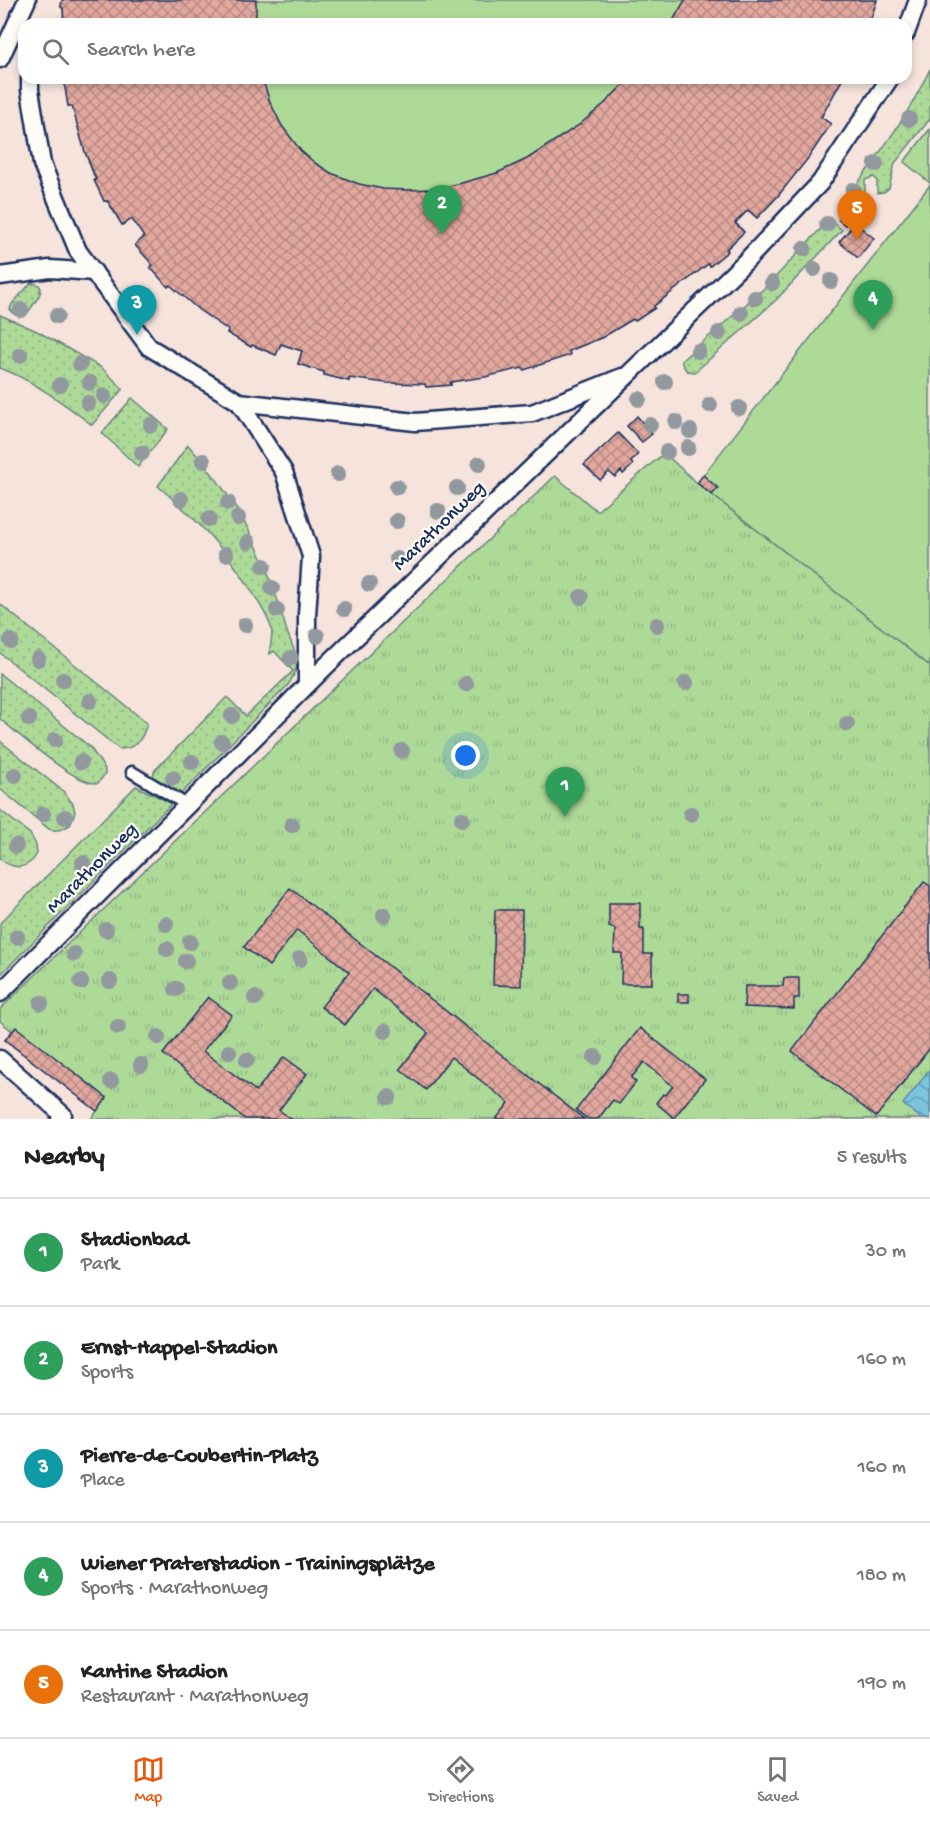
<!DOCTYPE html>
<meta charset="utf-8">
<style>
body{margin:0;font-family:"Gochi Hand",sans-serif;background:#f2f2f2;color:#222}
.you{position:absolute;left:466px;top:756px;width:21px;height:21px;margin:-15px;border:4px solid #fff;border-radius:50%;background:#1a73e8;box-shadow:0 0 0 9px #1a73e833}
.badge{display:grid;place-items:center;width:39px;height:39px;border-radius:50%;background:#ea580c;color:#fff;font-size:20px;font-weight:700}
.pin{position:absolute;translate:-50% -50px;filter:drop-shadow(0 2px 3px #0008)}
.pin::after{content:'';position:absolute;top:32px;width:21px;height:18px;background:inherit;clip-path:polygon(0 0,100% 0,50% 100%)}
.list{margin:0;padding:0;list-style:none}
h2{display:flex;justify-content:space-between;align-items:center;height:78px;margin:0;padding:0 24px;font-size:26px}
h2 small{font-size:20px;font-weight:400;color:#767676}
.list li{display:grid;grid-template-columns:39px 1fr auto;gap:18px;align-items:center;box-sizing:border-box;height:108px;padding:0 24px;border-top:2px solid #e0e0e0}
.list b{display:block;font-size:22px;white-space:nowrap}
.list p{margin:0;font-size:20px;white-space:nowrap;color:#767676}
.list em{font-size:20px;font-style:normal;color:#767676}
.icon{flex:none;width:33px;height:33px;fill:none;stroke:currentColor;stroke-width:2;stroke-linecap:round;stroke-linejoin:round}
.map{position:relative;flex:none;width:930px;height:1119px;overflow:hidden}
.search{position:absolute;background:#fff;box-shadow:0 3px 9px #0003;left:18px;right:18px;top:18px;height:66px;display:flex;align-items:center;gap:15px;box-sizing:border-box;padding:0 21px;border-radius:18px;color:#767676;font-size:22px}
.sheet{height:618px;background:#fff}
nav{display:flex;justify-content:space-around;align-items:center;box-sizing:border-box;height:84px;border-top:2px solid #e0e0e0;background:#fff;font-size:16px;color:#767676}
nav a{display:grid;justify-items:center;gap:3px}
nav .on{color:#ea580c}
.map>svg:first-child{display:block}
.grass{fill:url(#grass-dots);stroke:#64847b;stroke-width:1.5}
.park{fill:url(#park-tufts);stroke:#64847b;stroke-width:1.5}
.pitch{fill:#aeda98;stroke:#64847b;stroke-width:1.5}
.water{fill:url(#water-waves);stroke:#5688ab;stroke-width:1.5}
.building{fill:url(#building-cross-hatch);stroke:#1b2f5e;stroke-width:1.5}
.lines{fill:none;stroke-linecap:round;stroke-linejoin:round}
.service-casing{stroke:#1b2f5e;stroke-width:15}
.pedestrian-casing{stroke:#1b2f5e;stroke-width:21}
.service{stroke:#fdfcf7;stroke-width:10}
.pedestrian{stroke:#fdfcf7;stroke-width:16}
.tree{fill:#91989e}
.labels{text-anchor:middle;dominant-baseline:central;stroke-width:4.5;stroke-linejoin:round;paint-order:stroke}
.street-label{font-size:20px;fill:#1b2f5e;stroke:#fdfcf7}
</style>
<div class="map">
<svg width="930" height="1119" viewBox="0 0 930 1119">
<defs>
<pattern id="grass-dots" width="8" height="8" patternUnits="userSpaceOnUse" patternTransform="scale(1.5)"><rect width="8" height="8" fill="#aeda98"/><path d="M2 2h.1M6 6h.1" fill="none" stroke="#95bb85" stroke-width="1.8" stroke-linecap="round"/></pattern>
<pattern id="park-tufts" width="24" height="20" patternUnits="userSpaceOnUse" patternTransform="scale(1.5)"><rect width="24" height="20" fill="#aeda98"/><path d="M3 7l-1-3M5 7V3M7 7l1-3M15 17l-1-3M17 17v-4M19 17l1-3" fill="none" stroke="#95bb85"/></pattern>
<pattern id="water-waves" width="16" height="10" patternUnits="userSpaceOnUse" patternTransform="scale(1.5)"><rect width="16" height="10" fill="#7dc4de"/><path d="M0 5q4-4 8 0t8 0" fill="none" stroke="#66a0b7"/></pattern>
<pattern id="building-cross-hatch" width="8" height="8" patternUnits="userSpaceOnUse" patternTransform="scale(1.5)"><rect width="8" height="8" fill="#e2a89e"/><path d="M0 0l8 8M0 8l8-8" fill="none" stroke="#b68984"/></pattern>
</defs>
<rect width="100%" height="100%" fill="#f5e3dc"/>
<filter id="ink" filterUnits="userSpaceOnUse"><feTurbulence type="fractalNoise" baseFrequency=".0167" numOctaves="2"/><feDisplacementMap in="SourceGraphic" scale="12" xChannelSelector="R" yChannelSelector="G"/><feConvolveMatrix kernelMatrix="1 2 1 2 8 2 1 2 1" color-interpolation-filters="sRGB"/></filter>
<g filter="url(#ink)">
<g class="grass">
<path d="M930 69V119L895 163 889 188 884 192 877 193V180L874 177 865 180V196L859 198 852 191C881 151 909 114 930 69Z"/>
<polygon points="827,222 833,222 842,230 776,300 695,372 687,371 682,364 682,360 768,285"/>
<path d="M31 283C53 284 32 305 27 314L15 315 10 309 12 304Z"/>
<path d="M0 315 37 331 102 368 123 389 92 425C66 405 31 379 0 368Z"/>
<polygon points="132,398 168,429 138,467 102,433"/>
<path d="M188 445C239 501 265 553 285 625 292 651 306 660 288 685L181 794 178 791 175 793 152 778 155 770 227 697 246 716 293 671 274 651 270 654C269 645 274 637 271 627 268 617 261 607 256 598 231 555 196 518 158 486Z"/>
<path d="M0 604 147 723C143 739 136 749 119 749L0 653Z"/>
<path d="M0 674 90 747 105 769V774L98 783C76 786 19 734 0 719Z"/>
<path d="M0 741 64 792 73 804 75 812 70 825C62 829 57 832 49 829L0 789Z"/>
<polygon points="136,786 169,802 170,805 0,975 0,923"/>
<path d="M0 810 30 834 36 845 37 854C28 870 14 870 0 859Z"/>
</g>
<polygon class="park" points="664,453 697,483 930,666 930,1119 91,1119 97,1111 5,1040 12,1031 0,1021 0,1009 555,476 597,511"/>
<g class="pitch">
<polygon points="62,0 877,0 869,24 64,24 63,8 61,7"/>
<polygon points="67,78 843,78 778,196 757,218 748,210 736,223 744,232 727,249 728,251 710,266 708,264 654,306 655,308 635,321 633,319 603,337 569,351 570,355 524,370 522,368 451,382 451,385 426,387 425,384 350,378 349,381 324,375 324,372 298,364 302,351 281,344 276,355 252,345 251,347 227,333 228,330 199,310 171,285 168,287 150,267 152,264 135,245 144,237 132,219 122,225 108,202 104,201 94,180 95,179 85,152 72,106 68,106 64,81 67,80"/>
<polygon points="930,129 930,183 904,162"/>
<polygon points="930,185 930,666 697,483"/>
</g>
<polygon class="water" points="930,1069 930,1119 922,1119 903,1104"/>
<g class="building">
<polygon points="62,0 256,0 256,24 64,24 63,8 61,7"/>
<polygon points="685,0 877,0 869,24 671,24"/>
<polygon points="67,78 262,78 270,102 282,126 301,151 315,163 331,173 359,184 383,189 407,190 432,189 458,184 497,173 527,159 579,125 604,104 630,78 843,78 821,117 831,124 809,157 778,196 757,218 748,210 735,223 744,232 726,249 728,251 710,266 708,264 654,306 655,308 635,321 633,319 603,337 569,351 570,355 524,370 522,368 485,377 450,382 451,385 426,387 425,384 386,383 349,378 349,381 324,375 324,372 298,364 302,351 281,344 276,355 252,345 251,347 227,333 228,330 199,310 170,285 168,287 150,267 153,265 135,245 144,237 132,219 122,225 108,201 104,201 94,180 96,179 85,152 72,106 68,106 64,81 67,80"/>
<polygon points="844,214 850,220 845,225 839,220"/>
<polygon points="855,223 874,238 858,258 839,242"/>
<polygon points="637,416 652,434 642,442 627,426"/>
<polygon points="618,433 638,454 631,462 633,465 623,474 621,471 615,477 609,472 600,480 584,465"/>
<polygon points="703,475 718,488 712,495 697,483"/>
<polygon points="924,882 930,886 930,1048 876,1117 792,1051"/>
<polygon points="290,888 465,1026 584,1119 496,1119 509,1103 451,1057 426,1090 400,1069 428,1033 373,989 345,1025 321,1007 349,972 297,930 269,966 244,947"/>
<polygon points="609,903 640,903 640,929 644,929 644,954 652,954 652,984 621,984 622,953 614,953 615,929 609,927"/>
<polygon points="495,910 522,910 521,986 493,985"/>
<polygon points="784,978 799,978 799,998 794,998 794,1009 744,1007 745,986 783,986"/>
<rect x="678" y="994" width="11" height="8"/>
<polygon points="208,997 232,1015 203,1051 256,1091 284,1057 307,1074 279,1110 291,1119 245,1119 163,1054"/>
<polygon points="16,1027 107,1098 97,1111 5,1040"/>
<polygon points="640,1028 705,1079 674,1118 656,1103 663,1094 666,1095 673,1086 644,1062 631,1078 636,1082 619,1104 613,1100 598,1119 588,1119 576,1110"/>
</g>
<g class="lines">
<defs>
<polyline id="service" points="132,772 187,805"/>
<g id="pedestrian">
<polyline points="906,33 918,0"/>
<polyline points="0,59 27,0"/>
<polyline points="30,78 30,90 42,164 78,251 149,347 239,402 415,422 532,413 622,377"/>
<polyline points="0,276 50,269 94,272"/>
<polyline points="239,402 284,472 311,556 307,615 307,684"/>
<polyline points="0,993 325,667 747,260 820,183 890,78"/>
<polyline points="0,1059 63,1115 60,1119"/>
</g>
</defs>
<use href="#service" class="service-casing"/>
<use href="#pedestrian" class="pedestrian-casing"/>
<use href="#service" class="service"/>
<use href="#pedestrian" class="pedestrian"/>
</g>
<g class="tree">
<circle cx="909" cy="119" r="8"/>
<circle cx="876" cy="164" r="8"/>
<circle cx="853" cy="190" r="8"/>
<circle cx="827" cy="224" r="8"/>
<circle cx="804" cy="249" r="8"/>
<circle cx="814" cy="269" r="8"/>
<circle cx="831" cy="281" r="8"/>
<circle cx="772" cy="283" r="8"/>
<circle cx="755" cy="298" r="8"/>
<circle cx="21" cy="310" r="8"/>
<circle cx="741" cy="313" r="8"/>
<circle cx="57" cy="316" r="8"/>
<circle cx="719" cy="333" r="8"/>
<circle cx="698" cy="351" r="8"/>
<circle cx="20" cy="355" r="8"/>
<circle cx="80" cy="364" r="8"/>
<circle cx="665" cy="382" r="8"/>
<circle cx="90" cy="383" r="8"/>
<circle cx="60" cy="385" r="8"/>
<circle cx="104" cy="396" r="8"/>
<circle cx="639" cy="399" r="8"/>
<circle cx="88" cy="403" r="8"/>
<circle cx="710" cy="405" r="8"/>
<circle cx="739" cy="408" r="8"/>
<circle cx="676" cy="422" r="8"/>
<circle cx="151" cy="425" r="8"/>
<circle cx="650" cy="425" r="8"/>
<circle cx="690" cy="431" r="8"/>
<circle cx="688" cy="448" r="8"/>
<circle cx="667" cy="452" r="8"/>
<circle cx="142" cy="453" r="8"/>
<circle cx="203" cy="461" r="8"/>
<circle cx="479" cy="464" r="8"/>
<circle cx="338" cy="474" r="8"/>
<circle cx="397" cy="487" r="8"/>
<circle cx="457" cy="488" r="8"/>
<circle cx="181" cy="499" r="8"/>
<circle cx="228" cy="503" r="8"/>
<circle cx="438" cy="511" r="8"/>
<circle cx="238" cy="518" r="8"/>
<circle cx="209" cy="519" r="8"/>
<circle cx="397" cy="521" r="8"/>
<circle cx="248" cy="542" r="8"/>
<circle cx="226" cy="554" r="8"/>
<circle cx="397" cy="559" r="8"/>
<circle cx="264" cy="566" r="8"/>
<circle cx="369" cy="584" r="8"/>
<circle cx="272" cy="588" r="8"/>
<circle cx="581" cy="597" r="8"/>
<circle cx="344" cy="609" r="8"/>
<circle cx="277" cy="610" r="8"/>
<circle cx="245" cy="625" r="8"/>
<circle cx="657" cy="625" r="8"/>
<circle cx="317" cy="636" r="8"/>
<circle cx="11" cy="641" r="8"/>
<circle cx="291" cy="658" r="8"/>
<circle cx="38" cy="659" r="8"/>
<circle cx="63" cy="680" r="8"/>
<circle cx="686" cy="683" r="8"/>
<circle cx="466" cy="684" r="8"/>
<circle cx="90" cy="701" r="8"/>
<circle cx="232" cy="716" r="8"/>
<circle cx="29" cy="719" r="8"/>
<circle cx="847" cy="724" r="8"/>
<circle cx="55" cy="740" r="8"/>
<circle cx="222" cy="742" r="8"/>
<circle cx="402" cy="751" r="8"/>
<circle cx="81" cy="762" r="8"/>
<circle cx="192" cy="762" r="8"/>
<circle cx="15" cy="775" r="8"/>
<circle cx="173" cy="778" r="8"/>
<circle cx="567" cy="792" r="8"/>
<circle cx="43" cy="814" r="8"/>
<circle cx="691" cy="814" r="8"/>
<circle cx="65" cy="817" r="8"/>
<circle cx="462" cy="819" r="8"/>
<circle cx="292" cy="825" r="8"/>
<circle cx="16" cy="846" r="8"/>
<circle cx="83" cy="863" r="8"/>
<circle cx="384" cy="915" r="8"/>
<circle cx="166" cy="924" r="8"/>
<circle cx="106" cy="930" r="8"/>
<circle cx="17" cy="937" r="8"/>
<circle cx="190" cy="942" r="8"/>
<circle cx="167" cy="949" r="8"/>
<circle cx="74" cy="954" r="8"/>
<circle cx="300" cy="959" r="8"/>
<circle cx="186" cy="961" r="8"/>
<circle cx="110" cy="981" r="8"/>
<circle cx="81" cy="982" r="8"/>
<circle cx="230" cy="983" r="8"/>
<circle cx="176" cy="989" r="8"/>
<circle cx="255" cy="998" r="8"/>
<circle cx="41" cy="1003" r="8"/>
<circle cx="118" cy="1027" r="8"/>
<circle cx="385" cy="1031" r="8"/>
<circle cx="158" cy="1037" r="8"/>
<circle cx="229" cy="1052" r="8"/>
<circle cx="595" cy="1057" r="8"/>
<circle cx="247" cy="1060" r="8"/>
<circle cx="141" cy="1065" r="8"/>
<circle cx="111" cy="1081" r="8"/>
<circle cx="389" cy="1097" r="8"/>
</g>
</g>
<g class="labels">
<g class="street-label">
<text transform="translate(440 527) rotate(-44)">Marathonweg</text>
<text transform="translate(93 869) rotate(-45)">Marathonweg</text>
</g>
</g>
</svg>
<div class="you"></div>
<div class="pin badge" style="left:565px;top:817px;background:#2e9e5b">1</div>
<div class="pin badge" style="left:442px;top:235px;background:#2e9e5b">2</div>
<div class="pin badge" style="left:137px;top:335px;background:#0f9aa8">3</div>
<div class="pin badge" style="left:873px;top:330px;background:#2e9e5b">4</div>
<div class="pin badge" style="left:857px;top:240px;background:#e8710a">5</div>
<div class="search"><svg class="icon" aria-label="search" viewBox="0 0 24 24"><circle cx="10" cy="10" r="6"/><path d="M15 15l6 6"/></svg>Search here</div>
</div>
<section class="sheet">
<h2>Nearby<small>5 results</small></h2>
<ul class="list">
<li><span class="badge" style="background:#2e9e5b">1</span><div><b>Stadionbad</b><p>Park</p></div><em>30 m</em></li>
<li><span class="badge" style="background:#2e9e5b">2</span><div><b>Ernst-Happel-Stadion</b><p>Sports</p></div><em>160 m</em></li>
<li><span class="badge" style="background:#0f9aa8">3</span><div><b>Pierre-de-Coubertin-Platz</b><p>Place</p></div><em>160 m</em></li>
<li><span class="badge" style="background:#2e9e5b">4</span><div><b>Wiener Praterstadion - Trainingsplätze</b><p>Sports · Marathonweg</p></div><em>180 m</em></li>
<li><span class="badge" style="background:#e8710a">5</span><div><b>Kantine Stadion</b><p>Restaurant · Marathonweg</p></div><em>190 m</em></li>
</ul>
</section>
<nav>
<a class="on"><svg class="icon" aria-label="map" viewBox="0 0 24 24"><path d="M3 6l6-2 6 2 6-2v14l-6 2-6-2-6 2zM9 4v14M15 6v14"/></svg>Map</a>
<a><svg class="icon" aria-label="directions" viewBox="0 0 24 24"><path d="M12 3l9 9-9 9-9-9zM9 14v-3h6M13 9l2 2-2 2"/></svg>Directions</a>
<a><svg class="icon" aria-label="saved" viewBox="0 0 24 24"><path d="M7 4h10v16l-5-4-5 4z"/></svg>Saved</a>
</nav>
